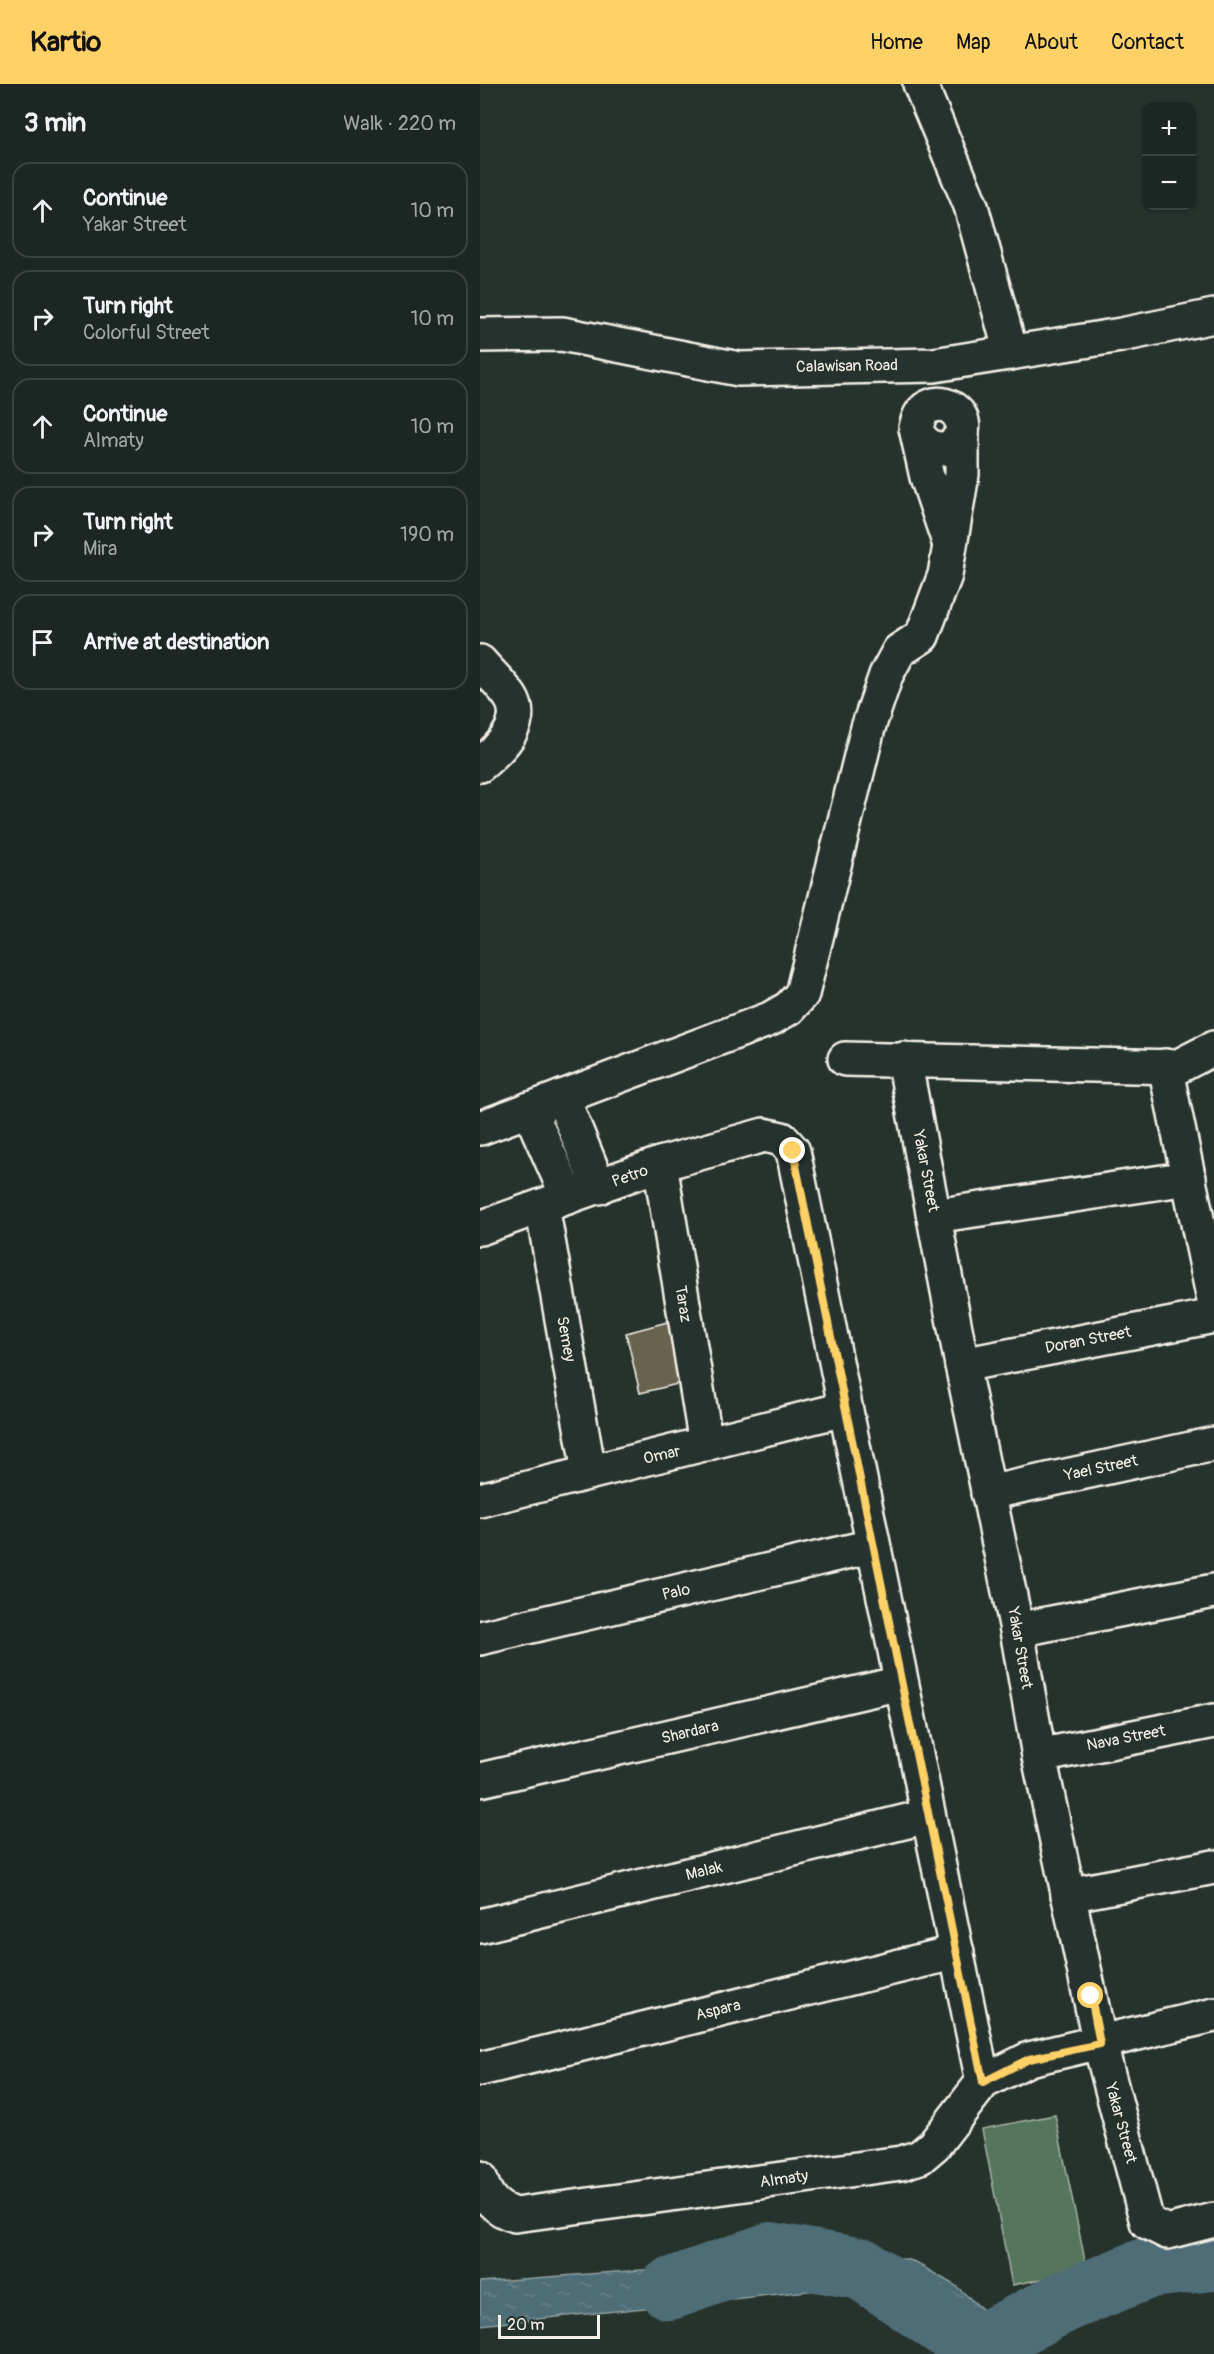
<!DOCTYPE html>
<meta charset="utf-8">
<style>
body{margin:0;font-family:Pangolin,sans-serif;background:#252e2a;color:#f1f3f6}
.controls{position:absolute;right:18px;top:18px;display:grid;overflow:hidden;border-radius:12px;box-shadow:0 2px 4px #0004}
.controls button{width:54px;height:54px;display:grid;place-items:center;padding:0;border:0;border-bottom:2px solid #3a4340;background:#1c2622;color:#f1f3f6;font:30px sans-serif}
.scale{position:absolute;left:18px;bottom:15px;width:102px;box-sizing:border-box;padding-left:6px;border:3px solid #f4f1e8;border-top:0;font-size:16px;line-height:21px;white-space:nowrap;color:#f4f1e8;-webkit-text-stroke:4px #26332d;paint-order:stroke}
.stop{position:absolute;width:18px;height:18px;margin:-14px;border:4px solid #ffd166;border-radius:50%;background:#fff}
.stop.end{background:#ffd166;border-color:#fff;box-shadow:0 2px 6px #0008}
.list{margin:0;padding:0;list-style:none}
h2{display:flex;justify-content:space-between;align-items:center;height:78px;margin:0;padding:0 24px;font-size:26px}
h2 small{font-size:20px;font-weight:400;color:#a0a5a5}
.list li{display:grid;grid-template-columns:39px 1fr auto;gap:18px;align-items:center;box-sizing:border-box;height:96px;margin:0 12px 12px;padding:0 12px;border:2px solid #3a4340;border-radius:18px}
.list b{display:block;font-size:22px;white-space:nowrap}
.list p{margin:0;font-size:20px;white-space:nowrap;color:#a0a5a5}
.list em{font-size:20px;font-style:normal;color:#a0a5a5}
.icon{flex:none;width:33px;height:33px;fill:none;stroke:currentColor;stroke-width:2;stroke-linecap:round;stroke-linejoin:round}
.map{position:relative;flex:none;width:734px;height:2270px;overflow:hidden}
header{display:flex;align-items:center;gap:36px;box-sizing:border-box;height:84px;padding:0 30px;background:#ffd166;color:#111}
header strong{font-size:28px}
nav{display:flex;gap:33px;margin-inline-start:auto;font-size:21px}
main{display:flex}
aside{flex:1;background:#1c2622}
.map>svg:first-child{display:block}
.park{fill:#57755d;stroke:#a6b3a2;stroke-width:1.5}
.water{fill:url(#water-ripples);stroke:#91a2a4;stroke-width:1.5}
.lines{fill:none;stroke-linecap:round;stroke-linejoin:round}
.river{stroke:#4f6d76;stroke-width:62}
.building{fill:#676350;stroke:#f4f1e8;stroke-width:1.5}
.minor-casing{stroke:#f4f1e8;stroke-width:38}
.minor{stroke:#26332d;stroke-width:33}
.route{stroke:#ffd166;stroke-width:8}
.labels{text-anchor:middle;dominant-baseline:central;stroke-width:5;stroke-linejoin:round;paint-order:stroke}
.street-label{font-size:16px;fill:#f4f1e8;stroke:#26332d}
</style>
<header>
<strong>Kartio</strong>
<nav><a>Home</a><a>Map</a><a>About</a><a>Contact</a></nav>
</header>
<main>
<aside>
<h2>3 min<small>Walk · 220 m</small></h2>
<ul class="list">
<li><svg class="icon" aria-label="ahead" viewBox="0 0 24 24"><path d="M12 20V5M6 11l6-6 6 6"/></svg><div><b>Continue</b><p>Yakar Street</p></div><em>10 m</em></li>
<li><svg class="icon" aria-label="right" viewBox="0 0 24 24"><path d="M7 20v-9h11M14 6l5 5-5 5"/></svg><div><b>Turn right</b><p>Colorful Street</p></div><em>10 m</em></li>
<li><svg class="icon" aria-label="ahead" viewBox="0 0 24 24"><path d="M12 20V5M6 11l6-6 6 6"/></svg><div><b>Continue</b><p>Almaty</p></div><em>10 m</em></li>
<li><svg class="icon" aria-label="right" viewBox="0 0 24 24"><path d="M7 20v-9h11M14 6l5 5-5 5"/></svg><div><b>Turn right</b><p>Mira</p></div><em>190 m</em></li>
<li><svg class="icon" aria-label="arrive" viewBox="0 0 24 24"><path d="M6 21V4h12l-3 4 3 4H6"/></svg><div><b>Arrive at destination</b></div></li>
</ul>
</aside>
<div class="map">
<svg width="734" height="2270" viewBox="0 0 734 2270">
<defs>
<pattern id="water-ripples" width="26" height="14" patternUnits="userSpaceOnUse" patternTransform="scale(1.5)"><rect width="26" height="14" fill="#4f6d76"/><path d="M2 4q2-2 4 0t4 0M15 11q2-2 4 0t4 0" fill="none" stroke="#69828a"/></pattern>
</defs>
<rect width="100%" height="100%" fill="#26332d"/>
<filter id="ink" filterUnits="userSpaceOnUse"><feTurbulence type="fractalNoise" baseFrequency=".0167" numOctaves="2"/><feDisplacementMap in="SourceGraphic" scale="12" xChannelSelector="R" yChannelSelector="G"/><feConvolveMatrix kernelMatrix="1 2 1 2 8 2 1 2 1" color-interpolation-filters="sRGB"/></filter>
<g filter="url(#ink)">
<polygon class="park" points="575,2031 607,2186 532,2201 502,2045"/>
<polygon class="water" points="393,2169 433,2177 476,2202 553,2270 486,2270 406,2211 377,2202 0,2241 0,2198"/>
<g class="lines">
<polyline class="river" points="190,2205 291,2169 382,2185 496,2263 586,2217 670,2183 734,2176"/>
</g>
<polygon class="building" points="195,1236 210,1297 160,1309 146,1249"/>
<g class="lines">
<defs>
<g id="minor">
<polyline points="440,0 491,122 531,269"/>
<polyline points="0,251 82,250 259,285 454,281 641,251 734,232"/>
<path d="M439 352C464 386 500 345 473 325 466 320 458 319 451 322 441 325 438 335 436 344L447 393 469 458"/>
<path d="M0 578C10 590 23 601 31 614 47 640 18 666 0 681"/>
<polyline points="365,975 697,983 734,964"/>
<polyline points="424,975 482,1281 537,1546 559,1672 620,1960 667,2138 687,2148 734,2136"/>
<polyline points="685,982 734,1216"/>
<polyline points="82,1013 119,1103"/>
<polyline points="49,1025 88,1113"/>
<polyline points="0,1044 290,935 309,924 322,910 388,644 406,591 419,567 442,552 465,491 482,390 482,350"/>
<polyline points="180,1080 226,1360"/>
<polyline points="62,1122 109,1388"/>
<polyline points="454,1132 709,1094"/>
<polyline points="0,1144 180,1080 284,1051 302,1055 313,1067 503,1998"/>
<polyline points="482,1281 734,1232"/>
<polyline points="508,1409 734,1360"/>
<polyline points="0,1416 364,1325"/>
<polyline points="537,1546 734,1507"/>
<polyline points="0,1554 392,1462"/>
<polyline points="559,1672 734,1637"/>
<polyline points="0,1696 421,1599"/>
<polyline points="588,1811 734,1783"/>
<polyline points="0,1842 448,1732"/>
<polyline points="0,1985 477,1868"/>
<path d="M0 2094C6 2114 15 2125 35 2131L421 2079 440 2073 454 2061 503 1998 549 1975 734 1931"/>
</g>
</defs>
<use href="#minor" class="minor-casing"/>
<use href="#minor" class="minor"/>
</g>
</g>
<g class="lines" filter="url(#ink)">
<polyline class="route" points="313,1067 503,1998 549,1975 620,1960 611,1912"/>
</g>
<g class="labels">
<g class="street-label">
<text transform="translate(367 282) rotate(-1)">Calawisan Road</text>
<text transform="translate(446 1087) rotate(79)">Yakar Street</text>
<text transform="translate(150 1092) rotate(-20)">Petro</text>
<text transform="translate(203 1220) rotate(81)">Taraz</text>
<text transform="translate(86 1255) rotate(80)">Semey</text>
<text transform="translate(608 1256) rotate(-11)">Doran Street</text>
<text transform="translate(182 1371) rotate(-13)">Omar</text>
<text transform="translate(621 1384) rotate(-12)">Yael Street</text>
<text transform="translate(196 1508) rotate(-13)">Palo</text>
<text transform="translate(540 1564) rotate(80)">Yakar Street</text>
<text transform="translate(210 1648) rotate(-13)">Shardara</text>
<text transform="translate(646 1654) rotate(-11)">Nava Street</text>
<text transform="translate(224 1787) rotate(-14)">Malak</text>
<text transform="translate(238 1926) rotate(-14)">Aspara</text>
<text transform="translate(641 2039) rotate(75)">Yakar Street</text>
<text transform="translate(304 2095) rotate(-8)">Almaty</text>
</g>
</g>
</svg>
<div class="controls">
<button>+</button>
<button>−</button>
</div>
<div class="scale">20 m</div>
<div class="stop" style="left:611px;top:1912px"></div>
<div class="stop end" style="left:313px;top:1067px"></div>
</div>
</main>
